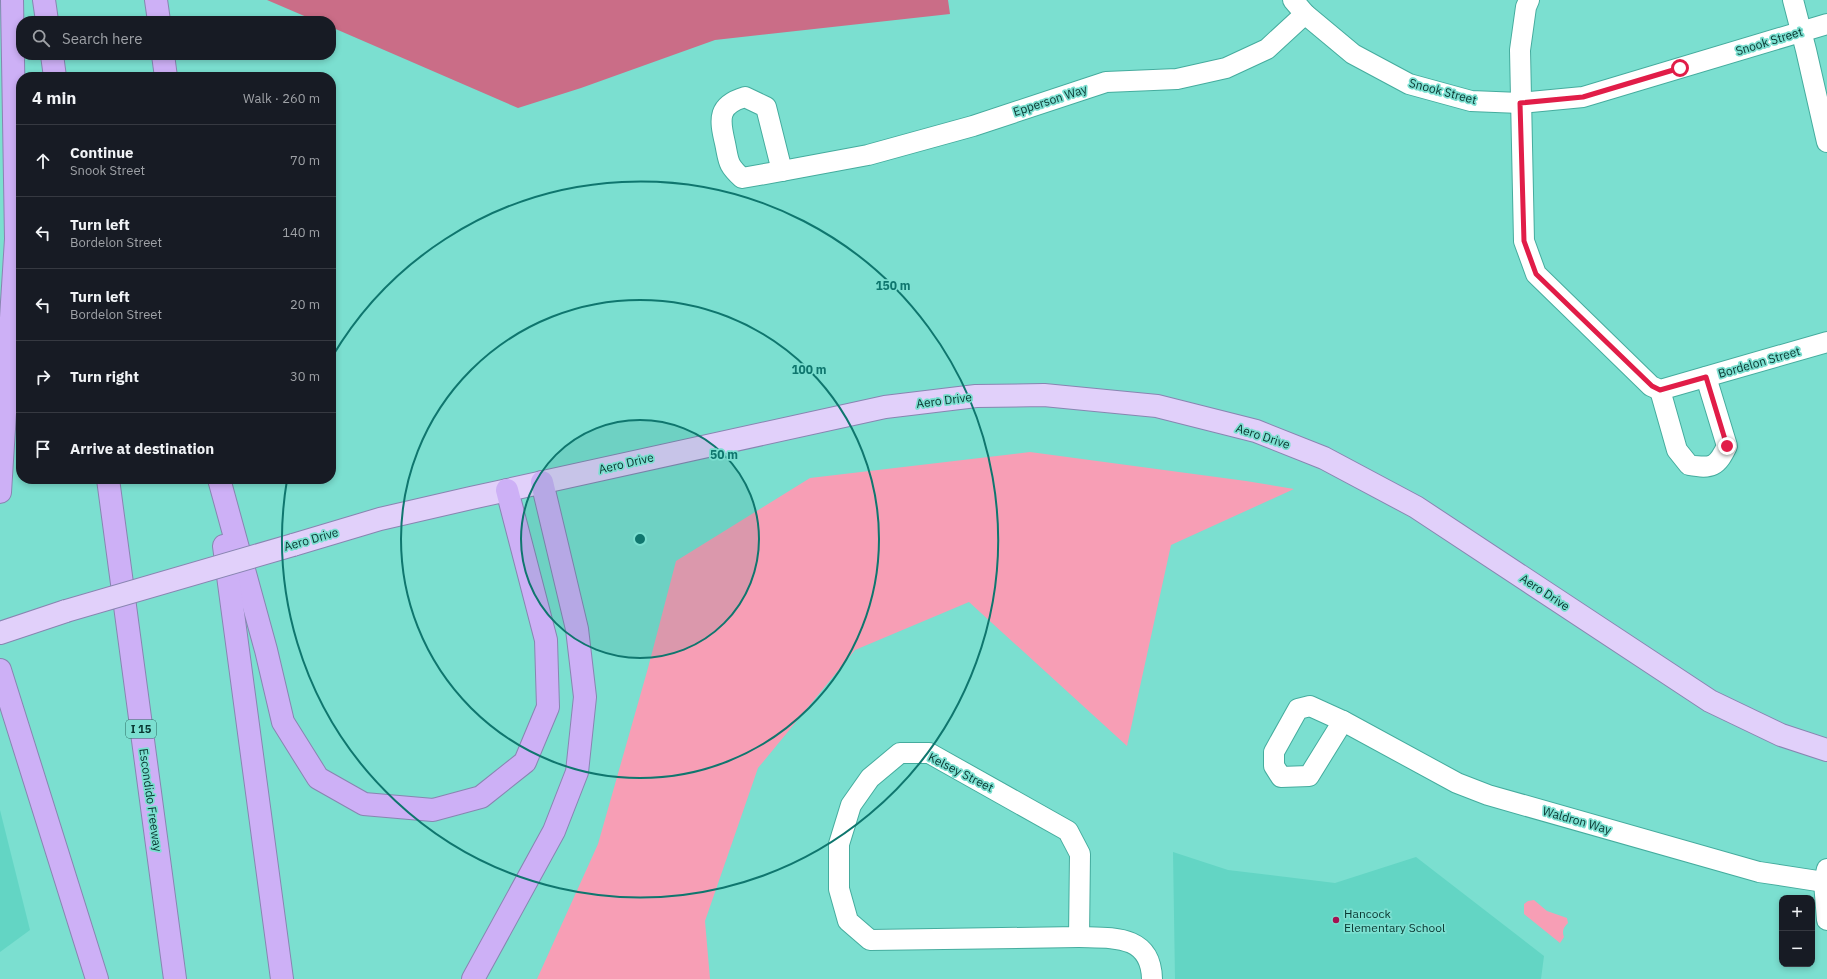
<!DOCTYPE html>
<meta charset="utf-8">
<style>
body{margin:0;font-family:"IBM Plex Sans",sans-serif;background:#242831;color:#f1f3f6}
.controls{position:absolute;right:12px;bottom:12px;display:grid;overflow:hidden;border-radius:8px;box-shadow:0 2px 6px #0003}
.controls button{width:36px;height:36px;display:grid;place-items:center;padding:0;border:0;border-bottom:1px solid #363941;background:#171b24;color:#f1f3f6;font:20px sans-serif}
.stop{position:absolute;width:12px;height:12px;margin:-9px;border:3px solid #e11d48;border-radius:50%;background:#fff}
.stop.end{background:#e11d48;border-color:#fff;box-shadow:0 1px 4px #0008}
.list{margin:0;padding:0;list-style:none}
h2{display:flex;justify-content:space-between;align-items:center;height:52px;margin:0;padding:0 16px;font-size:17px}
h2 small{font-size:13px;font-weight:400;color:#9ea1a6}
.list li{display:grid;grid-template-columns:26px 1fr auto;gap:12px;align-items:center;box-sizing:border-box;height:72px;padding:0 16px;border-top:1px solid #363941}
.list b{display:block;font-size:15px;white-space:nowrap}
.list p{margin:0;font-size:13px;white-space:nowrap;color:#9ea1a6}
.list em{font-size:13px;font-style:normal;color:#9ea1a6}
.icon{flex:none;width:22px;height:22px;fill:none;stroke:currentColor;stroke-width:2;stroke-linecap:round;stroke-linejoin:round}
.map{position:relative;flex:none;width:1827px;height:979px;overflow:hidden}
.search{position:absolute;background:#171b24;box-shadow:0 2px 6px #0003;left:16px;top:16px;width:320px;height:44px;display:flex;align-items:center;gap:10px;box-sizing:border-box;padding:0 14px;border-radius:16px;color:#9ea1a6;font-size:15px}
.panel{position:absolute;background:#171b24;box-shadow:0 2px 6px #0003;left:16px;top:72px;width:320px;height:412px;border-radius:16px}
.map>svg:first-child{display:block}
.built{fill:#63d5c4}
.green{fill:#f79eb5}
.forest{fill:#ca6d87}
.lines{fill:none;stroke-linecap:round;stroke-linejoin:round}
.minor-casing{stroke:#45ac9e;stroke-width:22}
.major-casing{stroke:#8885b1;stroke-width:24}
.highway-casing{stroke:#8885b1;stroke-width:24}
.minor{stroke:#fff;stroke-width:20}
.major{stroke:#e1d0fa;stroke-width:22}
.highway{stroke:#cdb0f6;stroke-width:22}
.major-bridge-casing{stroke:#8885b1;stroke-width:24;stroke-linecap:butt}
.major-bridge{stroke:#e1d0fa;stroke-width:22}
.route{stroke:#e11d48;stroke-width:5}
.ring{fill:none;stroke:#0f766e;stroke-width:2}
.poi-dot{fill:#a41151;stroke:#7bdfd0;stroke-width:1.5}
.labels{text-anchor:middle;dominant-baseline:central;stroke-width:3.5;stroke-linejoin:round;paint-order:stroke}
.shield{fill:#7bdfd0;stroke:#2a6960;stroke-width:1}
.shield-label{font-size:11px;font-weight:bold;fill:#083630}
.street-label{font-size:12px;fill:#083630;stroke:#7bdfd0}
.poi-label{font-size:12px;fill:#083630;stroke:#7bdfd0;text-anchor:start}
.centre{fill:#0f766e;stroke:#7bdfd0;stroke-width:2}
.ring-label{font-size:12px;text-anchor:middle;font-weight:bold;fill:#0f766e;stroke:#7bdfd0;stroke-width:3.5;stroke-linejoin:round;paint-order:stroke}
</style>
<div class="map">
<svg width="1827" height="979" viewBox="0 0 1827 979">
<rect width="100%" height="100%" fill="#7bdfd0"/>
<g class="built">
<polygon points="0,810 30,930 0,952"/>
<polygon points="1173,852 1228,870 1335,883 1416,857 1544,956 1541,979 1175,979"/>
</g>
<g class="green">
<polygon points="1030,452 1246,481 1294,489 1171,545 1127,746 969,602 855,650 758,768 705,921 710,979 537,979 598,844 648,668 676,561 810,478"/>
<path d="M1534 900 1547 911 1567 918 1568 923C1563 928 1562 931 1564 937L1560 943 1524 914V904L1528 901Z"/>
</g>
<polygon class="forest" points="267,0 948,0 950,14 715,40 581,88 518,108 331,27 331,21 316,21"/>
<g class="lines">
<defs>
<g id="minor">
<polyline points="1293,0 1305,14 1353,54 1409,84 1471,101 1520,103 1583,97 1827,24"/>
<polyline points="1529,0 1526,7 1520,50 1524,241 1536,274 1651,386 1660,390 1827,342"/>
<polyline points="1793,0 1806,50 1827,142"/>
<path d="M745 97 766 107 782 171 742 178C727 164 729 162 725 143 719 118 718 105 745 97Z"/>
<polyline points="782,171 868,155 973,126 1106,82 1177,79 1226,68 1267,49 1305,14"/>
<path d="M1660 390 1677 450 1689 465C1712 469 1717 467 1727 446L1706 377"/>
<polygon points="1310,706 1343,721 1309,776 1281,777 1274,766 1274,752 1298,709"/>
<polyline points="1343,721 1457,783 1488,795 1759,872 1824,882"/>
<polygon points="900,753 929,753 1068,831 1080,854 1079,937 870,940 848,921 839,889 839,844 851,805 870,778"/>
<polyline points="1827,869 1824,882 1827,920"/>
<path d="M1079 937C1112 938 1151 934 1152 979"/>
</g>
<g id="major">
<polyline points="293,545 380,519 471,498 885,407 976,396 1044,395 1157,406 1256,431 1324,458 1416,507 1710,701 1781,735 1827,750"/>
<polyline points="0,633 66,611"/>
</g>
<g id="highway">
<polyline points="44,0 47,21"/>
<polyline points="156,0 159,21"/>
<polyline points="52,55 55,77"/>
<polyline points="163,55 166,77"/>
<polyline points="108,479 175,979"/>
<polyline points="219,479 266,650 283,722 318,778 364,804 433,810 481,797 525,762 548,707 546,640 507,490"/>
<polyline points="0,492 16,239 12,0"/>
<polyline points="224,546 282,979"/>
<polyline points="0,670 97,979"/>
<polyline points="473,979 554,831 577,772 585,697 577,629 542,482"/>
</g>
</defs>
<use href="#minor" class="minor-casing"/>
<use href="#major" class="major-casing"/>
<use href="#highway" class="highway-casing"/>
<use href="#minor" class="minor"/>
<use href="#major" class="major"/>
<use href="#highway" class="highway"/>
<defs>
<polyline id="major-bridge" points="66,611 293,545"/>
</defs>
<use href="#major-bridge" class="major-bridge-casing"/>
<use href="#major-bridge" class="major-bridge"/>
</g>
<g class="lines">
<polyline class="route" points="1680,68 1583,97 1520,103 1524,241 1536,274 1652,386 1660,390 1706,377 1727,446"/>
</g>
<circle cx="640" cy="539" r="119" fill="#0f766e" fill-opacity=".12"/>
<g class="ring">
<circle cx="640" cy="539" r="119"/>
<circle cx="640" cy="539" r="239"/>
<path d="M332 357A358 358 0 1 1 287 480"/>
</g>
<circle class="poi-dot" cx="1336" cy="920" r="4"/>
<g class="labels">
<rect class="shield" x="126" y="720" width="30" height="18" rx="3"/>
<g class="shield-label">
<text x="141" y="729">I 15</text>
</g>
<g class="street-label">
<text transform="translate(1769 41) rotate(-17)">Snook Street</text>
<text transform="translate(1443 91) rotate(15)">Snook Street</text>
<text transform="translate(1050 100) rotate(-18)">Epperson Way</text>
<text transform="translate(1759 362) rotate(-16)">Bordelon Street</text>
<text transform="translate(944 400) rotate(-7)">Aero Drive</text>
<text transform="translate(1263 436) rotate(18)">Aero Drive</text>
<text transform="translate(626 463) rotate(-13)">Aero Drive</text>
<text transform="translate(311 539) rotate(-16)">Aero Drive</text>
<text transform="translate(1545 592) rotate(33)">Aero Drive</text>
<text transform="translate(961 772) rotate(27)">Kelsey Street</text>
<text transform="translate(151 800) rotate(82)">Escondido Freeway</text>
<text transform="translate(1577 820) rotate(16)">Waldron Way</text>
</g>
<g class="poi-label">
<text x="1344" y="913">Hancock<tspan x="1344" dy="14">Elementary School</tspan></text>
</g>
</g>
<circle cx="640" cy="539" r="6" class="centre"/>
<g class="ring-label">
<text x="893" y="290">150 m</text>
<text x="809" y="374">100 m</text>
<text x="724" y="459">50 m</text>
</g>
</svg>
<div class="controls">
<button>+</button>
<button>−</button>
</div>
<div class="stop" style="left:1680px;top:68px"></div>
<div class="stop end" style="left:1727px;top:446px"></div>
<div class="search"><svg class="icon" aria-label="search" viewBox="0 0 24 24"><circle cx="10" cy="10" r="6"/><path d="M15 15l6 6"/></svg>Search here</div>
<section class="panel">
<h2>4 min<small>Walk · 260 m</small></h2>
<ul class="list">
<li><svg class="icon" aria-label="ahead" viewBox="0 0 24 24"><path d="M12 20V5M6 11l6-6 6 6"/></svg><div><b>Continue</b><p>Snook Street</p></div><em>70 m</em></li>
<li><svg class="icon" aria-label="left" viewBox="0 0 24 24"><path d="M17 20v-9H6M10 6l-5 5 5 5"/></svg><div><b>Turn left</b><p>Bordelon Street</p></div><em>140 m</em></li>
<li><svg class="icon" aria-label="left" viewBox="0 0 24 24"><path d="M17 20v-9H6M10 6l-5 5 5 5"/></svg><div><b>Turn left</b><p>Bordelon Street</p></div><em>20 m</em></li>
<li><svg class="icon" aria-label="right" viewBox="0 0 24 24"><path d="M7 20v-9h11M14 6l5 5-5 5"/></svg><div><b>Turn right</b></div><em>30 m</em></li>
<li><svg class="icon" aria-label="arrive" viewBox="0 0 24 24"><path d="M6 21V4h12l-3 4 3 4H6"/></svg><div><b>Arrive at destination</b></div></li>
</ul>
</section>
</div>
